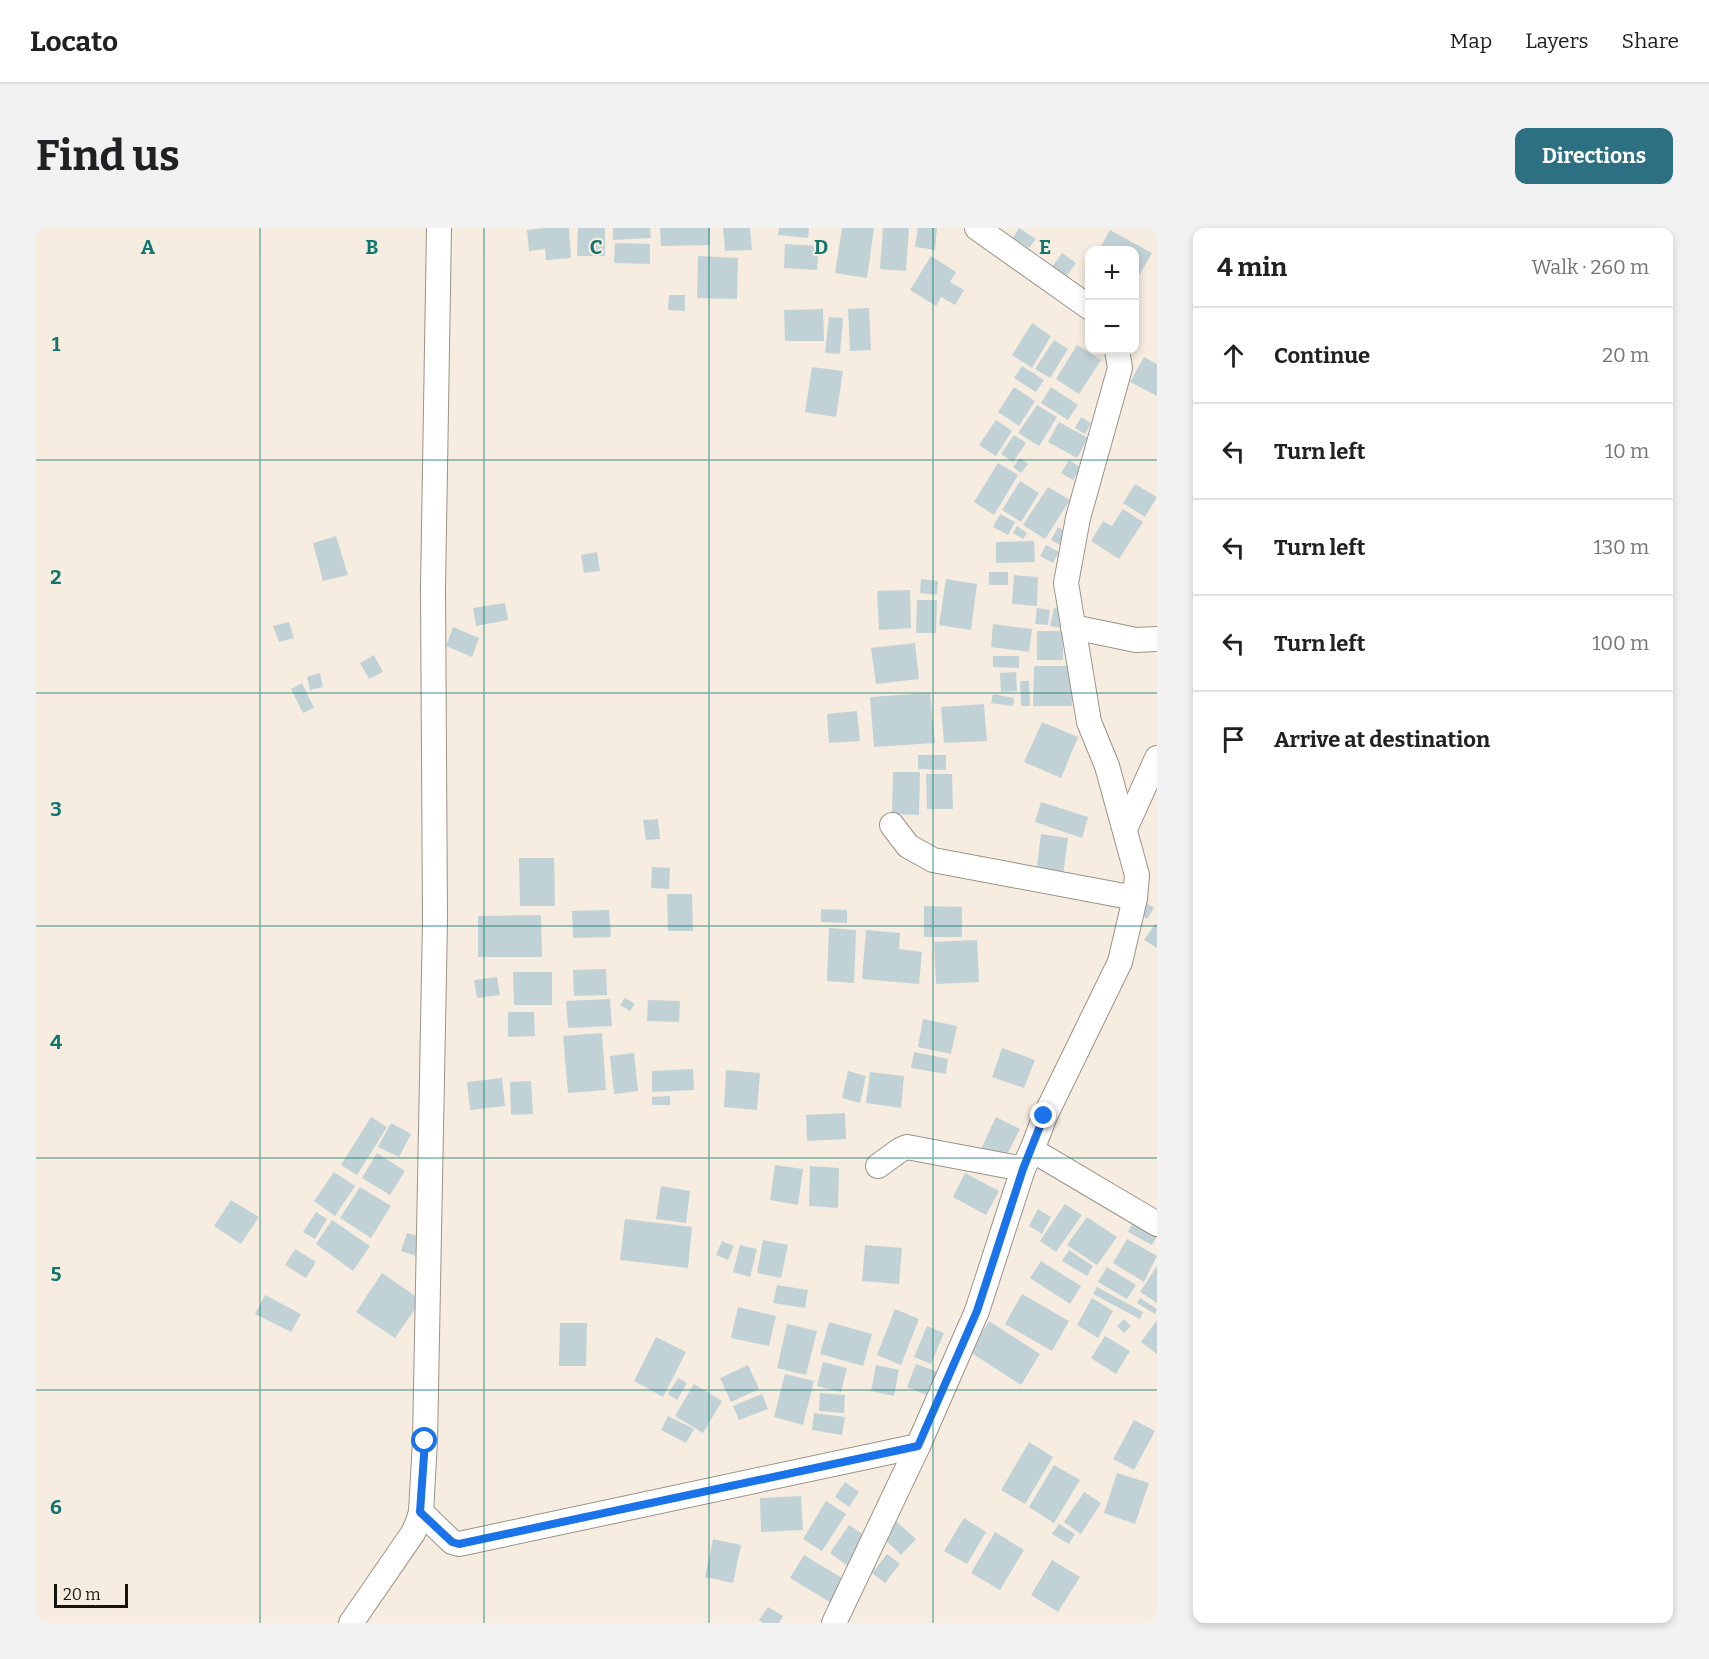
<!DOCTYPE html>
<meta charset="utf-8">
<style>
body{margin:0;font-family:Bitter,serif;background:#f2f2f2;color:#202124}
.controls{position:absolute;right:18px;top:18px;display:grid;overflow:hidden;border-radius:12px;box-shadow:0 3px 9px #0003}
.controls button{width:54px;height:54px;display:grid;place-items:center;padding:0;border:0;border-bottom:2px solid #e0e0e0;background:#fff;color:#202124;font:30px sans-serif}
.scale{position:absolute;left:18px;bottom:15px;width:74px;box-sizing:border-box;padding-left:6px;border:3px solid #171410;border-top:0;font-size:16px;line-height:21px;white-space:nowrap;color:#171410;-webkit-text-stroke:4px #f6ece0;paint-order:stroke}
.stop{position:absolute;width:18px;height:18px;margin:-14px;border:4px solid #1a73e8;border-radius:50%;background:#fff}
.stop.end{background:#1a73e8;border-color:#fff;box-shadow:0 2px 6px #0008}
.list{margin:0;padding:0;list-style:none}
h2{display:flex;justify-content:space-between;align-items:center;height:78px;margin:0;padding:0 24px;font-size:26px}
h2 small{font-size:20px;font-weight:400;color:#757577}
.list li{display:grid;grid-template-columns:39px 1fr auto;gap:18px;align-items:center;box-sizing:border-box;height:96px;padding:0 24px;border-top:2px solid #e0e0e0}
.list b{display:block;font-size:22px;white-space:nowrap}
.list em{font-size:20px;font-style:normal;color:#757577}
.icon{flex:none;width:33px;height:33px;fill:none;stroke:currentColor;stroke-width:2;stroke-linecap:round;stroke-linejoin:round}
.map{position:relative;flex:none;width:1121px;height:1395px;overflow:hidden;border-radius:12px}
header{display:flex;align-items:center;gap:36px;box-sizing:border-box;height:84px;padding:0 30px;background:#fff;border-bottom:2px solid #e0e0e0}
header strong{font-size:28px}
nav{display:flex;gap:33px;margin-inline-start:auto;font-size:21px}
.intro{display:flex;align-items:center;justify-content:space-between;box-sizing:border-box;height:144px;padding:0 36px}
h1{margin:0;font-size:42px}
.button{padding:15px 27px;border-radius:12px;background:#2d7081;color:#fff;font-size:21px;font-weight:700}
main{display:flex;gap:36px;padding:0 36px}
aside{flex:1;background:#fff;border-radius:12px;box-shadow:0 3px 9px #0003}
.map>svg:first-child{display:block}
.building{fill:#c1d2d7}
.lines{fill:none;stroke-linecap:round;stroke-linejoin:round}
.minor-casing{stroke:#9c9388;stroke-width:26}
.minor{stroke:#fff;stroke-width:24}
.route{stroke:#1a73e8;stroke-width:8}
.grid{fill:none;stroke:#0f766e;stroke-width:1.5;stroke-opacity:0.55}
.grid-label{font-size:20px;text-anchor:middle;font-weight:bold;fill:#0f766e;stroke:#f6ece0;stroke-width:4.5;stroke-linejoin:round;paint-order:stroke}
</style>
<header>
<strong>Locato</strong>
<nav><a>Map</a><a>Layers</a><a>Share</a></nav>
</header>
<div class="intro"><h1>Find us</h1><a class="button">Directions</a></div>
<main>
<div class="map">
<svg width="1121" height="1395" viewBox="0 0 1121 1395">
<rect width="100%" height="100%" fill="#f6ece0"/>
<g class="building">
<polygon points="507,0 533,0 535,30 510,32 509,21 493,23 491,2"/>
<polygon points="542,0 569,0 569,28 541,28"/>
<polygon points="577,0 614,0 615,10 577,12"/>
<polygon points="624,0 674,0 674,17 625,18"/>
<polygon points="687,0 714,0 716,22 689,23"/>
<polygon points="743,0 773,0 772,10 742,7"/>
<polygon points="806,0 838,0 831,50 799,45"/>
<polygon points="847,0 873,0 870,43 844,41"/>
<polygon points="882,0 901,0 899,22 879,19"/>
<polygon points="983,0 1000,11 993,20 977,10"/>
<polygon points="1074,2 1116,25 1098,56 1098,22 1063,22"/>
<polygon points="579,15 614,16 614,36 578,35"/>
<polygon points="749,16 783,18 781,42 748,40"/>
<polygon points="1026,25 1040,35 1025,56 1011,46"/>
<polygon points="662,28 702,30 701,71 661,70"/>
<polygon points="895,28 920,44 914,54 928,62 919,77 905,69 900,78 874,62"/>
<polygon points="633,67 649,67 649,83 632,82"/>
<polygon points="833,80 835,122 814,123 812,81"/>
<polygon points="787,81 788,113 749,113 748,82"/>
<polygon points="793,89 807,90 804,126 789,125"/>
<polygon points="996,95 1015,108 996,140 976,127"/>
<polygon points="1018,112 1032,121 1014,150 999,141"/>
<polygon points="1041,117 1065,132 1043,166 1020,151"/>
<polygon points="1108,129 1121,136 1121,168 1094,154"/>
<polygon points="986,138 1008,152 1000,164 978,150"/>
<polygon points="776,139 807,143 800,189 769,184"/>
<polygon points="978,159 999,173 983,198 962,184"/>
<polygon points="1015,159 1042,177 1032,192 1005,175"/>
<polygon points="1001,177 1021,189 1003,218 982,205"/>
<polygon points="1045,189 1055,195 1049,206 1039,200"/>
<polygon points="960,192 976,203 960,228 943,217"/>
<polygon points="1023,194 1052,210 1041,230 1012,214"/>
<polygon points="978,207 990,215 977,234 965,226"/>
<polygon points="984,230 992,236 985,245 977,239"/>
<polygon points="1033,232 1045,240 1037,252 1025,245"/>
<polygon points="962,235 982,247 958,287 938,274"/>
<polygon points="984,253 1003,265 985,294 966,282"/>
<polygon points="1099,256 1121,269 1109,289 1087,275"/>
<polygon points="1012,259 1034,272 1009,311 987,297"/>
<polygon points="1087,281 1107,294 1083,331 1055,313 1067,293 1076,298"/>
<polygon points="964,286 979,294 972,307 957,299"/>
<polygon points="981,298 991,305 987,311 977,305"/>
<polygon points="1022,299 1033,305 1026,318 1015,312"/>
<polygon points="300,308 312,347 287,353 277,315"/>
<polygon points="998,313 999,334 960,335 960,314"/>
<polygon points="1010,317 1023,324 1017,335 1004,328"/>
<polygon points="561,324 564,343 548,345 545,327"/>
<rect x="953" y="344" width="19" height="13"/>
<polygon points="978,347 1002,349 1001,378 976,376"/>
<polygon points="885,351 902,353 901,367 884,365"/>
<polygon points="910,351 941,356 935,402 903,397"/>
<polygon points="874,362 875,400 843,402 841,363"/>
<polygon points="881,372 901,372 900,405 880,405"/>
<polygon points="469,375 472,392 440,398 437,380"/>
<polygon points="1001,380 1014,382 1012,397 999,396"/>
<polygon points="1018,380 1030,382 1027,400 1014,398"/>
<polygon points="253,394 258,410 243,414 237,398"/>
<polygon points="957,396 996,401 993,424 955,419"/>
<polygon points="417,399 443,410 436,429 410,418"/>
<rect x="1001" y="403" width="26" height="29"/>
<polygon points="879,415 883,451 840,456 835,420"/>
<polygon points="338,427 347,444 333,451 324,435"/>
<polygon points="957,428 983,428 983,440 957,439"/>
<polygon points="998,438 1035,438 1036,478 997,478"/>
<polygon points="980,444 981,463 965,464 964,445"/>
<polygon points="284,445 287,459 274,462 271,449"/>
<polygon points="984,453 993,453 994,478 985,478"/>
<polygon points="266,455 278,480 267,485 255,461"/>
<polygon points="894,465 899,515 838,519 834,469"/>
<polygon points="957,466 978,470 977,478 955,475"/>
<polygon points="948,476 951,513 908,515 905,479"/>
<polygon points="821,483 824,513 793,515 791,486"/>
<polygon points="1006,494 1042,509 1025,550 988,534"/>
<polygon points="882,527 910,527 910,542 882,541"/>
<polygon points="857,544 884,544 883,587 856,586"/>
<polygon points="890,546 916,546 917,581 891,581"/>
<polygon points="1005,574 1052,589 1046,610 999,594"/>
<polygon points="622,591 624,611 610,612 607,592"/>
<polygon points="1005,606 1032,610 1027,648 1000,645"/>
<polygon points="483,630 518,630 519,678 484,678"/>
<polygon points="616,639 634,640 633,661 615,660"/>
<polygon points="631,666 656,666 657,703 632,703"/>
<polygon points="1109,674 1118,680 1111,691 1102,685"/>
<polygon points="888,678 926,679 926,709 888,709"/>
<polygon points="785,681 811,682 811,695 785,694"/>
<polygon points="573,682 575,709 537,710 536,683"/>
<polygon points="505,687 506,729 442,729 442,688"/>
<polygon points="1119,696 1121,697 1121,720 1108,712"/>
<polygon points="793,700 820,702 818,755 791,753"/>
<polygon points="830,702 864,705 863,721 886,724 883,756 826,751"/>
<polygon points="941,712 943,754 900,756 898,714"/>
<polygon points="570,741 571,767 538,768 537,742"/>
<polygon points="477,744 516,744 516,777 478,777"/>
<polygon points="461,749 464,767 441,770 438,752"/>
<polygon points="589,770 599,776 594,783 584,777"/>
<polygon points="574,771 576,798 532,800 530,773"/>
<polygon points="612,772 644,773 643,794 611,793"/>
<polygon points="472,784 498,784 499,808 472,809"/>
<polygon points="887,791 921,798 915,826 882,819"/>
<polygon points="566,805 570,862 532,865 527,808"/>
<polygon points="966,820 999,832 988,860 956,849"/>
<polygon points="878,824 912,831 910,846 875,840"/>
<polygon points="598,825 602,863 578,866 574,828"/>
<polygon points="657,841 658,862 616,864 616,843"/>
<polygon points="690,842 724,845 721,882 688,879"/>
<polygon points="812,843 830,848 824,875 806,870"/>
<polygon points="834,844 868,848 865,880 830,875"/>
<polygon points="466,850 469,878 434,882 431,854"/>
<polygon points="495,853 497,886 475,887 474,854"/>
<polygon points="634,868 634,877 616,877 616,869"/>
<polygon points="809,885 810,911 771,913 770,887"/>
<polygon points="335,889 351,899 321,947 305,937"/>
<polygon points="960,889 984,901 966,936 943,925"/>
<polygon points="355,895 375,906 363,929 342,919"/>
<polygon points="341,925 369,943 354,967 326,950"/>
<polygon points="739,937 767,941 762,977 734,972"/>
<polygon points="774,938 803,940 802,980 773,978"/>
<polygon points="298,944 319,958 299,988 278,973"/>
<polygon points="929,945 963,963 950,987 917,969"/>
<polygon points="625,958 654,963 650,995 620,991"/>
<polygon points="324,959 355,978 335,1010 304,990"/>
<polygon points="195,972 223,989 205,1016 178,998"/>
<polygon points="1029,976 1046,987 1020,1024 1004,1013"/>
<polygon points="1002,981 1015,989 1006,1006 993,998"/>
<polygon points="280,984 291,991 279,1011 267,1004"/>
<polygon points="1051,989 1081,1009 1061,1037 1031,1017"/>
<polygon points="589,991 656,999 652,1040 584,1032"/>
<polygon points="296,992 334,1018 317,1043 280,1016"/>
<polygon points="1097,994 1121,1008 1116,1017 1092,1004"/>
<polygon points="371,1005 386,1009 380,1028 365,1023"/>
<polygon points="1091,1011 1121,1028 1108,1054 1077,1035"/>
<polygon points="727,1012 752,1017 745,1050 721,1045"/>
<polygon points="686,1013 698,1018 692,1032 680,1027"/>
<polygon points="704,1017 721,1021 714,1049 697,1044"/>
<polygon points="829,1017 866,1020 863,1056 826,1053"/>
<polygon points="259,1021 280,1034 270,1050 249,1037"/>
<polygon points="1033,1022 1057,1038 1051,1048 1026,1033"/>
<polygon points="1005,1033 1045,1058 1034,1076 994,1050"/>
<polygon points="1121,1038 1121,1075 1104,1064"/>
<polygon points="1071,1039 1100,1057 1091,1071 1062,1054"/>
<polygon points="346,1045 385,1072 359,1110 320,1084"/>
<polygon points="741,1057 772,1062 769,1080 737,1075"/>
<polygon points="1061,1059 1107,1084 1104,1091 1057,1066"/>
<polygon points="986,1066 1033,1093 1016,1123 969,1096"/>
<polygon points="229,1067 265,1086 255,1104 219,1086"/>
<polygon points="1056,1070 1077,1083 1062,1110 1041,1097"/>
<polygon points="1104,1070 1121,1081 1119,1086 1101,1075"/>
<polygon points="702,1079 740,1088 733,1118 695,1110"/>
<polygon points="859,1081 883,1091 865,1137 841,1127"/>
<polygon points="1088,1091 1095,1098 1088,1105 1081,1098"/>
<polygon points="1121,1092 1121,1126 1105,1114"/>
<polygon points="953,1093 1004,1126 985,1157 934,1124"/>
<polygon points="793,1094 836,1106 827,1138 784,1126"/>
<polygon points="524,1095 551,1095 550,1138 523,1138"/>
<polygon points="751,1096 781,1103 770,1147 741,1140"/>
<polygon points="891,1098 908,1105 895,1136 878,1129"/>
<polygon points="1069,1108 1094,1123 1080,1146 1055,1130"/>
<polygon points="620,1109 650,1124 627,1169 598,1153"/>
<polygon points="787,1134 811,1140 805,1164 781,1158"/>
<polygon points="880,1136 902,1144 893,1168 871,1159"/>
<polygon points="712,1137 723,1161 695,1174 684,1150"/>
<polygon points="840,1137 863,1142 858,1168 835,1163"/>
<polygon points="749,1146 778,1153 767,1197 738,1189"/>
<polygon points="642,1150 651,1155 641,1172 632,1166"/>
<polygon points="658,1156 686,1173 667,1205 639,1188"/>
<polygon points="784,1165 809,1167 808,1185 783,1183"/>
<polygon points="726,1166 732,1181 703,1192 697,1178"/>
<polygon points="778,1185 809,1189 806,1207 776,1202"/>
<polygon points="632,1188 658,1201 650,1215 625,1202"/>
<polygon points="1098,1192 1119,1203 1098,1242 1077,1231"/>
<polygon points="993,1214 1017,1229 989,1276 965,1262"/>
<polygon points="1018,1237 1044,1252 1018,1295 993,1279"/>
<polygon points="1081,1245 1113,1255 1099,1296 1068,1285"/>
<polygon points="809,1254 823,1264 813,1279 799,1269"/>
<polygon points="1048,1264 1065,1275 1045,1306 1028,1294"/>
<polygon points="765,1268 767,1302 725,1304 724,1270"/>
<polygon points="790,1273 810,1286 786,1323 767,1311"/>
<polygon points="928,1290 950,1304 931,1336 908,1323"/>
<polygon points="861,1294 880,1311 865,1327 847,1310"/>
<polygon points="1023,1296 1039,1306 1033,1316 1016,1306"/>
<polygon points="813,1297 833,1310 813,1339 794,1325"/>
<polygon points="959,1304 988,1322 964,1362 935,1345"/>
<polygon points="677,1311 705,1317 697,1355 669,1349"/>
<polygon points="851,1326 864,1336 849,1355 836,1345"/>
<polygon points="768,1327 811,1353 797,1376 754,1350"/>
<polygon points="1016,1332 1044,1349 1022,1384 995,1367"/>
<polygon points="732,1379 747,1388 743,1395 727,1395 723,1392"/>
</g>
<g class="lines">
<defs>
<g id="minor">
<polyline points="941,0 1054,80"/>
<polyline points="1081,122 1084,140 1042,290 1030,355 1053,494 1071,538 1101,647 1099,670"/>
<polyline points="1037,399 1100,412 1121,411"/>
<polyline points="856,597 872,618 897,632 1099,670 1084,734 1009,888 996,922 1121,996"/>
<polyline points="1089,601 1121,530"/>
<polyline points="842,938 864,922 871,919 987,941"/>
<polyline points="385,1284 416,1314 423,1316 882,1218"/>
<polyline points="315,1395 377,1305 382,1294 385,1284 389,1213 399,693 397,360 403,0"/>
<polyline points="798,1395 882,1218 941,1083 987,941 996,922"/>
</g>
</defs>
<use href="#minor" class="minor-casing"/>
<use href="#minor" class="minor"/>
</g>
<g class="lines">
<polyline class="route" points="389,1213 384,1284 416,1314 423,1316 882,1218 941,1083 987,941 1008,888"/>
</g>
<path class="grid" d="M224 0V1395M448 0V1395M673 0V1395M897 0V1395M0 232H1121M0 465H1121M0 698H1121M0 930H1121M0 1162H1121"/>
<g class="grid-label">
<text x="112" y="26">A</text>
<text x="336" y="26">B</text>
<text x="560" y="26">C</text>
<text x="785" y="26">D</text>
<text x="1009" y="26">E</text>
<text x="20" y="123">1</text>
<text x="20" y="356">2</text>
<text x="20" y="588">3</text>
<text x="20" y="821">4</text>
<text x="20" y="1053">5</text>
<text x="20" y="1286">6</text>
</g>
</svg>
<div class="controls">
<button>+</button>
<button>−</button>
</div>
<div class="scale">20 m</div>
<div class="stop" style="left:389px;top:1213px"></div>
<div class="stop end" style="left:1008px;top:888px"></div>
</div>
<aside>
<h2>4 min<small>Walk · 260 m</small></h2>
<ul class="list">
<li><svg class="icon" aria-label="ahead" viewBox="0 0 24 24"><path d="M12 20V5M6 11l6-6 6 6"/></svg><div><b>Continue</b></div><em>20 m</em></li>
<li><svg class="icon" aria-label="left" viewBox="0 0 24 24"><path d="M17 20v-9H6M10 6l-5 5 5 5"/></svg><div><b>Turn left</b></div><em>10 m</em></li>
<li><svg class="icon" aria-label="left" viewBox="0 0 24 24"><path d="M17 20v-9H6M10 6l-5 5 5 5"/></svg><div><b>Turn left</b></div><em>130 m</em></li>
<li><svg class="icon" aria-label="left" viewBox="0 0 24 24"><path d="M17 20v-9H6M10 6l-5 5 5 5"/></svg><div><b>Turn left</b></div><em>100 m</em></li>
<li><svg class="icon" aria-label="arrive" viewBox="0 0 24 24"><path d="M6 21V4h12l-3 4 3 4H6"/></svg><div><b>Arrive at destination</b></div></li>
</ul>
</aside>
</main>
